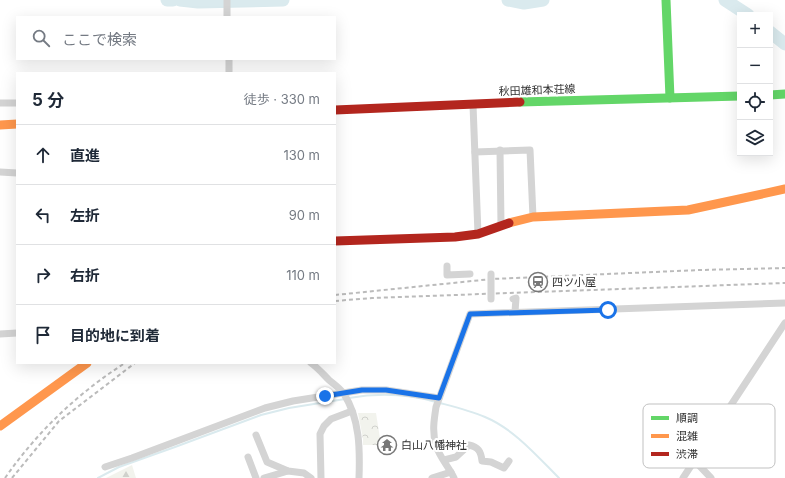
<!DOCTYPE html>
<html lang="ja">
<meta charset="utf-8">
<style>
body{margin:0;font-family:Inter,"Noto Sans JP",sans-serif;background:#f2f2f3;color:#1f2937}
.controls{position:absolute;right:12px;top:12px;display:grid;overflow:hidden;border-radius:0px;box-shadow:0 4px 16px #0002}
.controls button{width:36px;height:36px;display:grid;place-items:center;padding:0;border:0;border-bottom:1px solid #e0e1e3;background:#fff;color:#1f2937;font:20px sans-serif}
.stop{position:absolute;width:12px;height:12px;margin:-9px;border:3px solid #1a73e8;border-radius:50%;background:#fff}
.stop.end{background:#1a73e8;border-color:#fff;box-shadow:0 1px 4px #0008}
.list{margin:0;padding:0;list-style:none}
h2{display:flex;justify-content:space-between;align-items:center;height:52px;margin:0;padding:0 16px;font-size:17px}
h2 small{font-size:13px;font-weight:400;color:#747a83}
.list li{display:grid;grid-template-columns:26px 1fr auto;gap:12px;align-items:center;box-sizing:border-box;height:60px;padding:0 16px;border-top:1px solid #e0e1e3}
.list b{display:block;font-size:15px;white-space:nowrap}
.list em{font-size:13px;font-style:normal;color:#747a83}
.icon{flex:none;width:22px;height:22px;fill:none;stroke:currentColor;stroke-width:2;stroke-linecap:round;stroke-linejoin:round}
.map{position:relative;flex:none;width:785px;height:478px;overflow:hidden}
.search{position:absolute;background:#fff;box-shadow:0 4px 16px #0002;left:16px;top:16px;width:320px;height:44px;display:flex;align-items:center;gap:10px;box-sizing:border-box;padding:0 14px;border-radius:0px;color:#747a83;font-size:15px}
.panel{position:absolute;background:#fff;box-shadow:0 4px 16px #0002;left:16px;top:72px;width:320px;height:292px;border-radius:0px}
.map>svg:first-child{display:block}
.forest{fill:url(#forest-firs)}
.park{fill:url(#park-crowns)}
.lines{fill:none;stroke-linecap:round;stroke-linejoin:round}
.stream{stroke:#daeaee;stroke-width:2}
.river{stroke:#daeaee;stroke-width:13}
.street{stroke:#d4d4d4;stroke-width:7}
.fast{stroke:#63d668;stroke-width:9}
.slow{stroke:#ff974d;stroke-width:9}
.jam{stroke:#b3261e;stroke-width:9}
.rail{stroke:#bbb;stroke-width:2;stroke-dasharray:4 3;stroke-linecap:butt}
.street-bridge{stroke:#d4d4d4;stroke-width:7}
.route{stroke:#1a73e8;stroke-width:5}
.labels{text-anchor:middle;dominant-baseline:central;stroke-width:4;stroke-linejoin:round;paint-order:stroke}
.street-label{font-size:11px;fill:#2f2f2f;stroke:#fff}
.poi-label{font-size:11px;fill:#2f2f2f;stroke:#fff;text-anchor:start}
.key{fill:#fff;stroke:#c1c1c1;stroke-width:1}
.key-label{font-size:11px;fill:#2f2f2f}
</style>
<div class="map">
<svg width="785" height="478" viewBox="0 0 785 478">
<defs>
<pattern id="forest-firs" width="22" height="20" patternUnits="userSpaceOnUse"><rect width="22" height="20" fill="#f2f3ed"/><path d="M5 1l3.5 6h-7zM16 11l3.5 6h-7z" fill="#d0d1cc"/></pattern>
<pattern id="park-crowns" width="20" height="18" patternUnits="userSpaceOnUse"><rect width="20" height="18" fill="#f2f3ed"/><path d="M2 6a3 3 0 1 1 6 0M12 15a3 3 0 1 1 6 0" fill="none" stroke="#d0d1cc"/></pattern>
</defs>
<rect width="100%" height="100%" fill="#fff"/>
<polygon class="forest" points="132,465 136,478 106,478"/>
<polygon class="park" points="358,413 376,413 381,445 363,445 363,439"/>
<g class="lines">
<g class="stream">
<path d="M349 398C377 393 408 394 436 402"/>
<path d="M440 403C455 407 471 411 485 417 514 429 537 456 559 478"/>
<polyline points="98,478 119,467 175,447 261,415 289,408 345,399"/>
</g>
<g class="river">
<polyline points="167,0 173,0"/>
<polyline points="180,0 198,2 283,0"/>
<polyline points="508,0 524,3 543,0"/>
<polyline points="725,0 748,15"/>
<polyline points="770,32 785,44"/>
</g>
<g class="street">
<polyline points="227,0 227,17"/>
<polyline points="229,59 229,73"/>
<polyline points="0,103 17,103"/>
<polyline points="473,105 478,234"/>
<polyline points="500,150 501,225"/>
<polyline points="475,152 530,150 533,217"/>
<polyline points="0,172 17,173"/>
<polyline points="447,266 447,275 470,274"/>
<polyline points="513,299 516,298 515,312"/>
<polyline points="0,334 17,333"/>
<path d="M311 363C318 368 323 374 329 380 334 384 340 388 344 394 360 419 360 450 359 478"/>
<polyline points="256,435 267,462 288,471 304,473 311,478"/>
<polyline points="248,457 256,478"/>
<path d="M444 460 456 457 469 445C478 447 481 451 482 461L491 462 504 468 509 461"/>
<polyline points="694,460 711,478"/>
<polyline points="105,467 132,458 265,408 293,401 362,390 386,390 439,398"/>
<polyline points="264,478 288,471"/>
<polyline points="321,478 320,434 324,426 331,419 352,411"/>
<polyline points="432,478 451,472"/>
<path d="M454 478C449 467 439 457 436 445 432 432 434 420 436 407L470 314 785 303"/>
<polyline points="683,478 785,323"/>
</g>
<g class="fast">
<polyline points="666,0 670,98"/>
<polyline points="770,95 785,94"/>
<polyline points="520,102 740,96"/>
</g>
<g class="slow">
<polyline points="0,125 17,124"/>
<polyline points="509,223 533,217 688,210 785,189"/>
<polyline points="0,426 87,363"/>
</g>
<g class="jam">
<polyline points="335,110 520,102"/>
<polyline points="335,241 455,237 478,234 509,223"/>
</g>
<g class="rail">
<polyline points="335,295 492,279 700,270 785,268"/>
<polyline points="335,301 372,298 785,283"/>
<path d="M5 478C37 432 78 393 125 363"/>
<polyline points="12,478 59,421 135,363"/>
</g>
<polyline class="street-bridge" points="491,274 491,299"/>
</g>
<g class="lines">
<polyline class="route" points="325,396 362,390 386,390 439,398 470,314 608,310"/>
</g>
<defs>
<symbol id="station-ring" viewBox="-11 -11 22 22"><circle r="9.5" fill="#fff" stroke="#787878" stroke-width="1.5"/><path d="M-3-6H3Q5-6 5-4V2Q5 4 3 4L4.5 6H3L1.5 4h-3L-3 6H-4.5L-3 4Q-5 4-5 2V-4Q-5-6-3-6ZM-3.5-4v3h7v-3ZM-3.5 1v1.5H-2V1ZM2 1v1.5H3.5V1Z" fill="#787878"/></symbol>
<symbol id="temple-ring" viewBox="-11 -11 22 22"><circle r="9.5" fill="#fff" stroke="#787878" stroke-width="1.5"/><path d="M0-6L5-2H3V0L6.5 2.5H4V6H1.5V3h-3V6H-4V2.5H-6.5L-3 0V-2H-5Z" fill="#787878"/></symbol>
</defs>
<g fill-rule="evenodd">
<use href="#station-ring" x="527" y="271" width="22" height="22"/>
<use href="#temple-ring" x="376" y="434" width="22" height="22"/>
</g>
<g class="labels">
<g class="street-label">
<text transform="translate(537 90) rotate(-2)">秋田雄和本荘線</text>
</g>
<g class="poi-label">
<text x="552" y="282">四ツ小屋</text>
<text x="401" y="445">白山八幡神社</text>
</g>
</g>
<rect x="643" y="404" width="132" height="64" rx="6" class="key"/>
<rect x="651" y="416" width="18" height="4" fill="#63d668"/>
<rect x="651" y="434" width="18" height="4" fill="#ff974d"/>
<rect x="651" y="452" width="18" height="4" fill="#b3261e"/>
<g class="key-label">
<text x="676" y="422">順調</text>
<text x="676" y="440">混雑</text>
<text x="676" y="458">渋滞</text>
</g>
</svg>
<div class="controls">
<button>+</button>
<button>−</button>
<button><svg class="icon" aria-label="locate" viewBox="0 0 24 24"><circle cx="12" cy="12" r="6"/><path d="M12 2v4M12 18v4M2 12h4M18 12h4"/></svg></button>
<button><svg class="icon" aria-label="layers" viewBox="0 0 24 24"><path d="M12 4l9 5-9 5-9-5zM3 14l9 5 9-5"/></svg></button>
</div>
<div class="stop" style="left:608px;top:310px"></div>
<div class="stop end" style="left:325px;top:396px"></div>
<div class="search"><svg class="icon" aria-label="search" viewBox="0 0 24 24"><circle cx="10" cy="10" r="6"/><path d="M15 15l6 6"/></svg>ここで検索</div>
<section class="panel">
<h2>5 分<small>徒歩 · 330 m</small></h2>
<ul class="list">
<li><svg class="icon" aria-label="ahead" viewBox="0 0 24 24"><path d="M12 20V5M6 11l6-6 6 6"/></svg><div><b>直進</b></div><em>130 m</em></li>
<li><svg class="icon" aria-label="left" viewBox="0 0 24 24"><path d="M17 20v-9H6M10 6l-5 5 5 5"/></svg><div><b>左折</b></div><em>90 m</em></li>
<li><svg class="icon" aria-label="right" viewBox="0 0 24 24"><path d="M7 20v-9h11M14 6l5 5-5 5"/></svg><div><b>右折</b></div><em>110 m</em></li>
<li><svg class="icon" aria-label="arrive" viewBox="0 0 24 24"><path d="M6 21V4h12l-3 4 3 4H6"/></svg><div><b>目的地に到着</b></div></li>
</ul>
</section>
</div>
